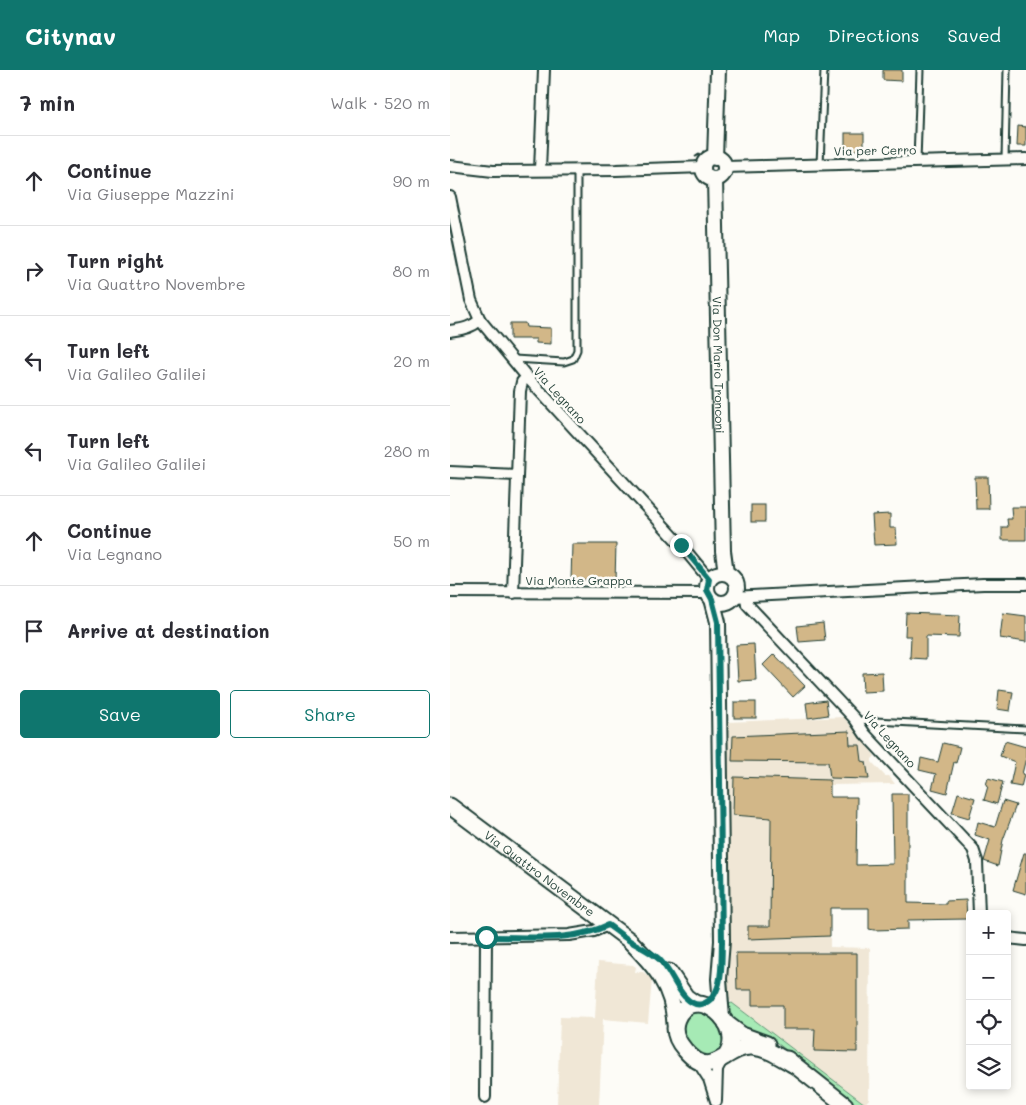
<!DOCTYPE html>
<meta charset="utf-8">
<style>
body{margin:0;font-family:Mali,sans-serif;background:#f7f7f7;color:#2b2b33}
.controls{position:absolute;right:15px;bottom:15px;display:grid;overflow:hidden;border-radius:5px;box-shadow:0 2px 8px #0003}
.controls button{width:45px;height:45px;display:grid;place-items:center;padding:0;border:0;border-bottom:1px solid #e1e1e2;background:#fff;color:#2b2b33;font:25px sans-serif}
.stop{position:absolute;width:15px;height:15px;margin:-11px;border:4px solid #0f766e;border-radius:50%;background:#fff}
.stop.end{background:#0f766e;border-color:#fff;box-shadow:0 1px 5px #0008}
.list{margin:0;padding:0;list-style:none}
h2{display:flex;justify-content:space-between;align-items:center;height:65px;margin:0;padding:0 20px;font-size:21px}
h2 small{font-size:16px;font-weight:400;color:#7c7c81}
.list li{display:grid;grid-template-columns:32px 1fr auto;gap:15px;align-items:center;box-sizing:border-box;height:90px;padding:0 20px;border-top:1px solid #e1e1e2}
.list b{display:block;font-size:19px;white-space:nowrap}
.list p{margin:0;font-size:16px;white-space:nowrap;color:#7c7c81}
.list em{font-size:16px;font-style:normal;color:#7c7c81}
.actions{display:flex;gap:10px;padding:15px 20px}
.actions a{flex:1;padding:11px 0;border:1px solid #0f766e;border-radius:5px;text-align:center;font-size:18px;color:#0f766e}
.actions .main{background:#0f766e;color:#fff}
.icon{flex:none;width:28px;height:28px;fill:none;stroke:currentColor;stroke-width:2;stroke-linecap:round;stroke-linejoin:round}
.map{position:relative;flex:none;width:576px;height:1035px;overflow:hidden}
header{display:flex;align-items:center;gap:30px;box-sizing:border-box;height:70px;padding:0 25px;background:#0f766e;color:#fff}
header strong{font-size:24px}
nav{display:flex;gap:28px;margin-inline-start:auto;font-size:18px}
main{display:flex}
aside{flex:1;background:#fff}
.map>svg:first-child{display:block}
.built{fill:#f0e7d6}
.green{fill:#a6eab5;stroke:#629474}
.building{fill:#d2b788;stroke:#1f3d34}
.lines{fill:none;stroke-linecap:round;stroke-linejoin:round}
.lane-casing{stroke:#1f3d34;stroke-width:9}
.street-casing{stroke:#1f3d34;stroke-width:14}
.secondary-casing{stroke:#1f3d34;stroke-width:18}
.primary-casing{stroke:#1f3d34;stroke-width:19}
.path{stroke:#1f3d34;stroke-width:2;stroke-dasharray:5 4;stroke-linecap:butt}
.lane{stroke:#fdfcf7;stroke-width:5}
.street{stroke:#fdfcf7;stroke-width:10}
.secondary{stroke:#fdfcf7;stroke-width:14}
.primary{stroke:#fdfcf7;stroke-width:15}
.route{stroke:#0f766e;stroke-width:6}
.labels{text-anchor:middle;dominant-baseline:central;stroke-width:5;stroke-linejoin:round;paint-order:stroke}
.street-label{font-size:12px;fill:#1f3d34;stroke:#fdfcf7}
</style>
<header>
<strong>Citynav</strong>
<nav><a>Map</a><a>Directions</a><a>Saved</a></nav>
</header>
<main>
<aside>
<h2>7 min<small>Walk · 520 m</small></h2>
<ul class="list">
<li><svg class="icon" aria-label="ahead" viewBox="0 0 24 24"><path d="M12 20V5M6 11l6-6 6 6"/></svg><div><b>Continue</b><p>Via Giuseppe Mazzini</p></div><em>90 m</em></li>
<li><svg class="icon" aria-label="right" viewBox="0 0 24 24"><path d="M7 20v-9h11M14 6l5 5-5 5"/></svg><div><b>Turn right</b><p>Via Quattro Novembre</p></div><em>80 m</em></li>
<li><svg class="icon" aria-label="left" viewBox="0 0 24 24"><path d="M17 20v-9H6M10 6l-5 5 5 5"/></svg><div><b>Turn left</b><p>Via Galileo Galilei</p></div><em>20 m</em></li>
<li><svg class="icon" aria-label="left" viewBox="0 0 24 24"><path d="M17 20v-9H6M10 6l-5 5 5 5"/></svg><div><b>Turn left</b><p>Via Galileo Galilei</p></div><em>280 m</em></li>
<li><svg class="icon" aria-label="ahead" viewBox="0 0 24 24"><path d="M12 20V5M6 11l6-6 6 6"/></svg><div><b>Continue</b><p>Via Legnano</p></div><em>50 m</em></li>
<li><svg class="icon" aria-label="arrive" viewBox="0 0 24 24"><path d="M6 21V4h12l-3 4 3 4H6"/></svg><div><b>Arrive at destination</b></div></li>
</ul>
<div class="actions"><a class="main">Save</a><a>Share</a></div>
</aside>
<div class="map">
<svg width="576" height="1035" viewBox="0 0 576 1035">
<rect width="100%" height="100%" fill="#fdfcf7"/>
<filter id="ink" filterUnits="userSpaceOnUse"><feTurbulence type="fractalNoise" baseFrequency=".02" numOctaves="2"/><feDisplacementMap in="SourceGraphic" scale="10" xChannelSelector="R" yChannelSelector="G"/><feConvolveMatrix kernelMatrix="1 2 1 2 8 2 1 2 1" color-interpolation-filters="sRGB"/></filter>
<g filter="url(#ink)">
<g class="built">
<polygon points="394,647 425,686 422,689 422,692 435,706 439,706 445,714 380,715 380,877 420,878 419,1029 415,1034 282,933 276,925 277,652"/>
<polygon points="148,892 183,895 186,897 185,902 193,902 202,909 198,953 153,949 149,1035 107,1035 110,947 145,948"/>
</g>
<g class="green">
<polygon points="282,933 415,1034 414,1035 404,1035 367,1007 341,984 322,969 281,953 275,935"/>
<polygon points="243,940 258,943 268,954 275,969 272,981 261,988 244,982 232,964 231,954"/>
</g>
<g class="building">
<polygon points="433,0 452,0 452,11 433,10"/>
<polygon points="568,56 576,57 576,76 567,76"/>
<rect x="395" y="63" width="19" height="17"/>
<polygon points="60,253 75,253 76,257 101,258 101,274 86,273 86,269 60,269"/>
<polygon points="525,407 538,407 539,439 526,439"/>
<rect x="301" y="435" width="14" height="17"/>
<polygon points="561,437 576,437 576,470 552,470 552,457 558,457 557,449 562,449"/>
<polygon points="440,444 440,458 446,458 447,474 424,475 422,445"/>
<polygon points="122,474 166,474 165,511 121,510"/>
<polygon points="456,543 510,545 509,567 476,566 476,589 460,588 461,566 455,566"/>
<polygon points="553,543 576,546 576,572 550,568"/>
<polygon points="373,553 375,570 349,572 347,556"/>
<polygon points="304,574 306,610 288,611 286,575"/>
<polygon points="324,584 355,616 343,627 313,595"/>
<polygon points="432,602 433,621 413,622 412,603"/>
<polygon points="549,620 563,622 560,641 547,639"/>
<polygon points="376,630 378,645 358,648 356,633"/>
<rect x="284" y="632" width="22" height="16"/>
<polygon points="399,661 400,675 410,675 412,691 416,692 419,709 380,708 378,692 282,691 283,666"/>
<polygon points="555,671 576,677 576,688 572,704 574,705 571,717 560,715 565,692 550,686"/>
<polygon points="493,673 510,677 506,693 504,692 497,723 482,719 486,704 469,700 471,688 488,692"/>
<polygon points="284,707 380,710 380,727 407,727 406,795 443,794 442,724 458,724 458,833 496,834 496,831 516,830 517,849 458,850 458,859 424,860 419,859 419,838 380,838 380,866 298,869 298,856 320,856 321,748 283,745"/>
<polygon points="538,708 553,712 547,734 534,730 538,716 536,715"/>
<polygon points="508,723 525,728 519,748 502,743"/>
<polygon points="553,731 566,735 553,770 548,796 534,791 540,770 525,765 528,752 545,757"/>
<polygon points="574,783 576,783 576,824 563,820"/>
<polygon points="286,883 407,883 407,982 364,981 365,959 333,959 333,935 302,935 302,920 287,920"/>
</g>
<g class="lines">
<defs>
<g id="lane">
<polyline points="555,89 557,0"/>
<polyline points="467,92 470,0"/>
<polyline points="370,94 374,0"/>
<polyline points="64,289 114,292 123,289 127,280 127,101"/>
<polyline points="407,650 576,659"/>
</g>
<g id="street">
<polyline points="0,96 43,101 166,100 254,97"/>
<polyline points="275,97 576,89"/>
<polyline points="90,100 94,0"/>
<polyline points="0,127 21,230 30,250 77,307 231,475 259,509"/>
<path d="M0 261C11 259 21 258 30 250"/>
<polyline points="0,402 67,405"/>
<polyline points="0,522 258,523"/>
<polyline points="63,523 70,321 72,312 77,307"/>
<polyline points="283,527 533,514 576,514"/>
<polyline points="296,527 297,534 405,649 415,664 523,779 527,791 529,844"/>
<polyline points="0,867 119,865 144,861 158,855"/>
<polyline points="557,868 576,870"/>
<polyline points="248,992 259,1009 266,1031 267,999 273,988"/>
<polyline points="35,1027 36,867"/>
</g>
<g id="secondary">
<circle cx="264" cy="98" r="11"/>
<polyline points="265,88 268,0"/>
<path id="s1" d="M265 109 273 481 276 503"/>
<circle cx="272" cy="518" r="15"/>
<polyline points="262,529 268,552 272,871 269,909 272,948"/>
</g>
<g id="primary">
<path id="s2" d="M0 736 179 870C205 896 223 916 225 954"/>
<polyline points="219,902 236,927 246,934"/>
<polyline points="276,953 292,965 317,974"/>
<path d="M275 987C299 956 244 910 227 949 222 961 227 971 235 980 263 1013 274 976 302 977 318 978 331 988 344 995"/>
<polyline points="337,989 395,1035"/>
</g>
</defs>
<use href="#lane" class="lane-casing"/>
<use href="#street" class="street-casing"/>
<use href="#secondary" class="secondary-casing"/>
<use href="#primary" class="primary-casing"/>
<polyline class="path" points="245,87 254,81"/>
<use href="#lane" class="lane"/>
<use href="#street" class="street"/>
<use href="#secondary" class="secondary"/>
<use href="#primary" class="primary"/>
</g>
</g>
<g class="lines" filter="url(#ink)">
<path class="route" d="M36 867C76 866 121 873 158 855 165 860 172 866 180 871 190 877 200 881 209 889 220 900 225 916 235 927 240 932 246 936 252 934 275 927 271 890 272 872L268 552 262 529 257 520 259 509 231 475"/>
</g>
<g class="labels">
<g class="street-label">
<text transform="translate(425 80) rotate(-1)">Via per Cerro</text>
<text stroke="none"><textPath href="#s1" startOffset="186">Via Don Mario Tronconi</textPath></text>
<text transform="translate(110 325) rotate(48)">Via Legnano</text>
<text x="129" y="510">Via Monte Grappa</text>
<text transform="translate(440 669) rotate(48)">Via Legnano</text>
<text stroke="none"><textPath href="#s2" startOffset="112">Via Quattro Novembre</textPath></text>
</g>
</g>
</svg>
<div class="controls">
<button>+</button>
<button>−</button>
<button><svg class="icon" aria-label="locate" viewBox="0 0 24 24"><circle cx="12" cy="12" r="6"/><path d="M12 2v4M12 18v4M2 12h4M18 12h4"/></svg></button>
<button><svg class="icon" aria-label="layers" viewBox="0 0 24 24"><path d="M12 4l9 5-9 5-9-5zM3 14l9 5 9-5"/></svg></button>
</div>
<div class="stop" style="left:36px;top:867px"></div>
<div class="stop end" style="left:231px;top:475px"></div>
</div>
</main>
